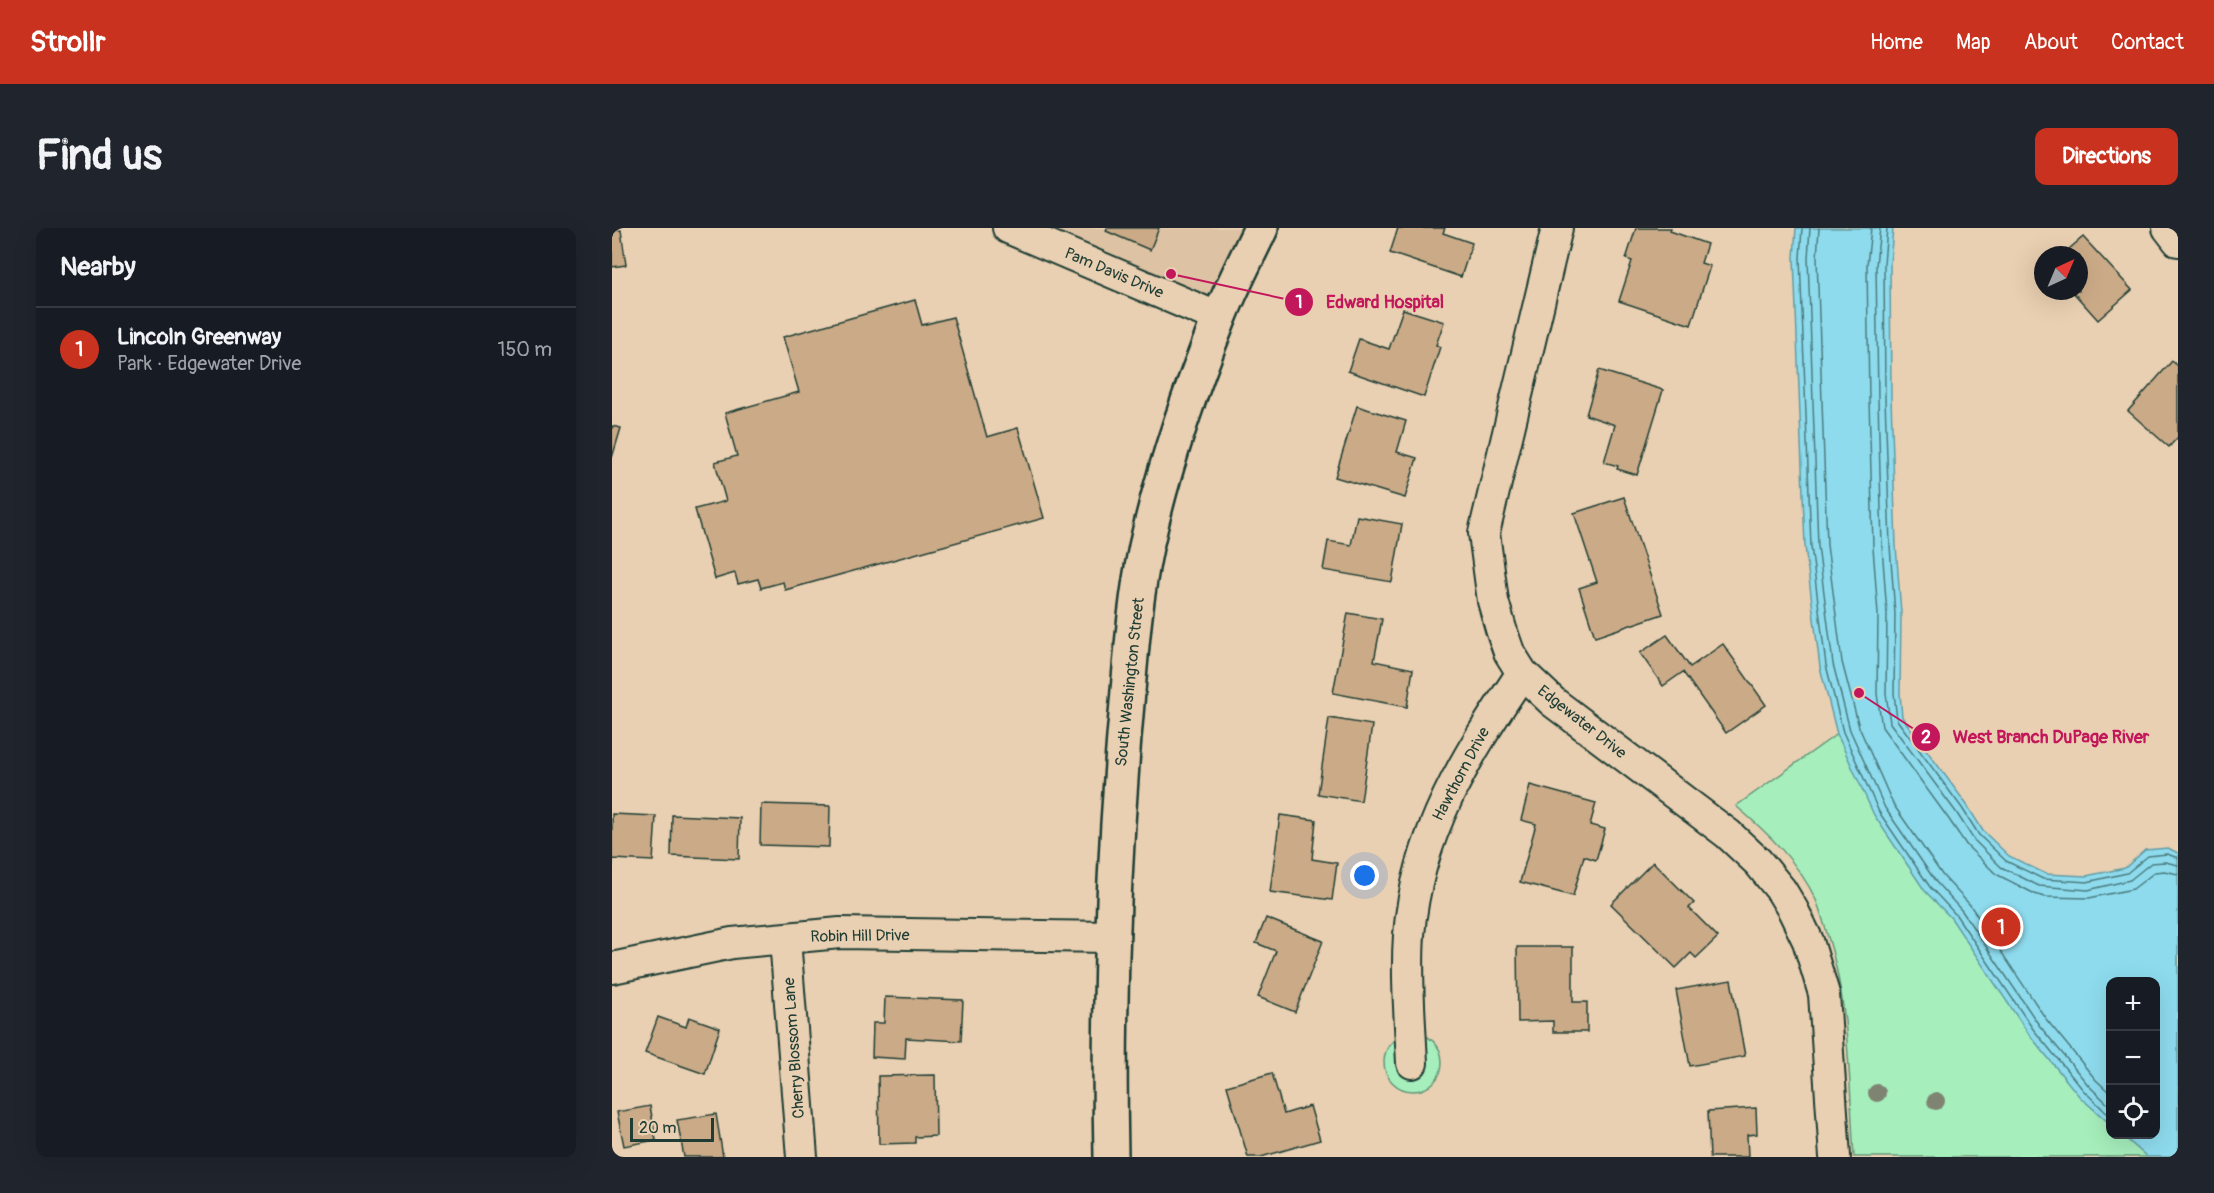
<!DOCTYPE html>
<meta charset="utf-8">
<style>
body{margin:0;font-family:Pangolin,sans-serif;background:#20242c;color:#f1f3f6}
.controls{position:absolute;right:18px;bottom:18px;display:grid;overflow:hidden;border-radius:12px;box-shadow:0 6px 24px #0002}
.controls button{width:54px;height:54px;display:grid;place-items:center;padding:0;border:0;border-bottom:2px solid #363941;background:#171b24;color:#f1f3f6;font:30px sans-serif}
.compass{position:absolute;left:1422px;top:18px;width:54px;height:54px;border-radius:50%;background:#171b24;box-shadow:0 6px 24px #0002;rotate:44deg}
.scale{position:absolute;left:18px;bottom:15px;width:84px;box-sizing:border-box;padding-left:6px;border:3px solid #1f3d34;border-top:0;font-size:16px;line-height:21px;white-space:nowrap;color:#1f3d34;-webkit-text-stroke:4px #ead0b2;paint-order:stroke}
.you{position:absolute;left:753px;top:648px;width:21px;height:21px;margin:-15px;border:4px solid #fff;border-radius:50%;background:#1a73e8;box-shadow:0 0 0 9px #1a73e833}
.badge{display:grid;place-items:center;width:39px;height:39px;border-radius:50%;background:#c8321e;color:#fff;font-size:20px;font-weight:700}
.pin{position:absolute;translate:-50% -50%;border:3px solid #fff;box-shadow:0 2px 6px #0006}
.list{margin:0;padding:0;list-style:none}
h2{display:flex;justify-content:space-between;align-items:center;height:78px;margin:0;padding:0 24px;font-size:26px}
h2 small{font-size:20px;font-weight:400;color:#9ea1a6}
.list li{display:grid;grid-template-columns:39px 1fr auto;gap:18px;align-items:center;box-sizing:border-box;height:84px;padding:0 24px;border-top:2px solid #363941}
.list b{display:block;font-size:22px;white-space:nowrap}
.list p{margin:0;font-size:20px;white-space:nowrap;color:#9ea1a6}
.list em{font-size:20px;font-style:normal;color:#9ea1a6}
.icon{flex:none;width:33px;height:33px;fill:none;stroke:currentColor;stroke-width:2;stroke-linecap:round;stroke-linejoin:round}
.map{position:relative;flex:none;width:1566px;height:929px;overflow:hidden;border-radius:12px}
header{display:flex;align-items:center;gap:36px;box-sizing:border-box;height:84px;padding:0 30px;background:#c8321e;color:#fff}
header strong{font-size:28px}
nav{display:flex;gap:33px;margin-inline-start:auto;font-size:21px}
.intro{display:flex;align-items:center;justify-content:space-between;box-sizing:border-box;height:144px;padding:0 36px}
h1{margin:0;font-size:42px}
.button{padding:15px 27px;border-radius:12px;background:#c8321e;color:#fff;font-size:21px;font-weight:700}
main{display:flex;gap:36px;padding:0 36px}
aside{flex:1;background:#171b24;border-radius:12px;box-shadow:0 6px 24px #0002}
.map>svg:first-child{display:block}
.built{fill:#ddc2a3}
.green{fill:#a6eebc;stroke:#629678;stroke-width:1.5;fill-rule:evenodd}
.water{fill:#8edbee;stroke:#629ca4;stroke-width:1.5}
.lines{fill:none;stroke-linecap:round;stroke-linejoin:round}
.shore{stroke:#4b7c7e;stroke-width:1.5}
.building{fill:#cbaa87;stroke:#1f3d34;stroke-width:1.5}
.street-casing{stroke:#1f3d34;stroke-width:34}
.secondary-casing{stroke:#1f3d34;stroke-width:38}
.street{stroke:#ead0b2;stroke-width:30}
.secondary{stroke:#ead0b2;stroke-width:33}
.tree{fill:#7e8471}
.labels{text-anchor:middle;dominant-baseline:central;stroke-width:4.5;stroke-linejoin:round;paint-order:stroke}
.street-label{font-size:16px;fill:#1f3d34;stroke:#ead0b2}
.leader{fill:none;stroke:#c2185b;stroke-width:2}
.callout-dot{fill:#c2185b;stroke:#ead0b2;stroke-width:2}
.mark-label{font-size:18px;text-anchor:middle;font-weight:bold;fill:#fff}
.callout-label{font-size:18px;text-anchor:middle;font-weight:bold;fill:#c2185b;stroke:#ead0b2;stroke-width:4.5;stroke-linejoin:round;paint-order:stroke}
</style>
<header>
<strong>Strollr</strong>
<nav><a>Home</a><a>Map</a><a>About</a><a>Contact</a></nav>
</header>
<div class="intro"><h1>Find us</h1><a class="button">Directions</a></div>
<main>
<aside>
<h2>Nearby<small></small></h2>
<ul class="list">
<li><span class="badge">1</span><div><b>Lincoln Greenway</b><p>Park · Edgewater Drive</p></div><em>150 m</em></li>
</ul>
</aside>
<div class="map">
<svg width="1566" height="929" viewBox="0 0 1566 929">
<rect width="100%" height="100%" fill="#ead0b2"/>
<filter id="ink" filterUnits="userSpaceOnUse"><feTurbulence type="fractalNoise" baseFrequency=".0167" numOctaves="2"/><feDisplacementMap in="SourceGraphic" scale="12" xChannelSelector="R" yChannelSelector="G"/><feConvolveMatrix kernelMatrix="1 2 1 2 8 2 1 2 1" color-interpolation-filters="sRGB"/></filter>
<g filter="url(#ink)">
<polygon class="built" points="378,0 648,0 606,91"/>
<g class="green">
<path d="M1265 481 1277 527 1427 665 1566 673V929H1242C1237 853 1238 775 1214 702 1211 693 1208 681 1204 672 1186 634 1156 605 1124 578L1225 506ZM1498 754H1544V906H1498Z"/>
<circle cx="801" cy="834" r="29"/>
</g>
<polygon class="water" points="1184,0 1281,0 1278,36 1279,170 1284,318 1289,385 1288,465 1290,489 1355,577 1371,603 1397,628 1434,646 1474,648 1513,640 1533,622 1556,620 1566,625 1566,929 1535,929 1510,907 1544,906 1544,754 1498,754 1498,896 1467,868 1416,805 1339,690 1313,663 1262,587 1225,506 1208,439 1193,318 1182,30"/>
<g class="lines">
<g class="shore">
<polyline points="1190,0 1188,30 1199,318 1214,437 1231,504 1267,584 1318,659 1344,687 1421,801 1472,863 1498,888"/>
<polyline points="1198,0 1196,30 1206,318 1221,436 1238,502 1273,580 1324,654 1350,683 1427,797 1477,858 1498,878"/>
<polyline points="1207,0 1205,30 1215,317 1230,434 1247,499 1281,576 1331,648 1358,677 1434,791 1484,852 1498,865"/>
<polyline points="1259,0 1255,37 1257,171 1261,319 1266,386 1265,466 1270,499 1336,590 1355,618 1384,646 1423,666 1432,669 1477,670 1521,661 1543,644 1552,643 1566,646"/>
<polyline points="1268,0 1264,37 1266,171 1270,318 1275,386 1274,465 1278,495 1344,584 1362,612 1389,639 1427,658 1476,662 1518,652 1539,635 1553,634 1566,637"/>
<polyline points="1275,0 1272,36 1273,170 1278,318 1283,386 1282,465 1285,492 1350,580 1367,607 1394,633 1431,651 1475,654 1515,645 1536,628 1555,626 1566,630"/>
</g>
</g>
<g class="building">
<polygon points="495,0 547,0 538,22 494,3"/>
<polygon points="786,0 833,0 831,5 860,15 849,49 778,25"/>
<polygon points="1024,0 1059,0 1058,3 1095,16 1089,35 1098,38 1079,97 1007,73 1020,33 1014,31"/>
<polygon points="9,2 14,37 0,39 0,3"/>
<polygon points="1471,9 1520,62 1486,92 1460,63 1467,63 1467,27 1450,27"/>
<polygon points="303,72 310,97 341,89 375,209 406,200 432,290 173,362 171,354 149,360 146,351 126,356 123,345 103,351 83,281 114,273 103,234 125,228 113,185 187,164 171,109"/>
<polygon points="791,81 832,94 824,117 828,119 812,169 736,143 747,111 777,121"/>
<polygon points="1560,133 1566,138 1566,209 1557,219 1516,183"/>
<polygon points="987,142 1051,162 1025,247 1005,241 1006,238 992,234 1003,197 974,187"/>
<polygon points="745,178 794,193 785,224 805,230 793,270 723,249"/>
<polygon points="0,198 9,200 0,230"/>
<polygon points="1012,269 1051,386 983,409 967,360 985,354 962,285"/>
<polygon points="745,288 790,296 780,354 711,342 716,313 739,317"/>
<polygon points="736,385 770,391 762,433 801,441 795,479 721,465"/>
<polygon points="1055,407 1078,439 1111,416 1154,477 1114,505 1071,444 1051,458 1028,425"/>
<polygon points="717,490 760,497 749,573 706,566"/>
<polygon points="918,557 984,575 978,597 993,601 984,632 972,628 961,668 908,654 924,596 909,592"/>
<polygon points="149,576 218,578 217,619 148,617"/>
<polygon points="0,586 44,588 41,633 1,631 0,643"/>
<polygon points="60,587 128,590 127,631 59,628"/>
<polygon points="668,587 704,592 700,631 725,635 720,672 658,664"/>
<polygon points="1041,634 1082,675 1077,680 1106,709 1084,730 1079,725 1064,740 999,676"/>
<polygon points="654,690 711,713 683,784 646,769 664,723 644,715"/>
<polygon points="905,719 961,719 961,774 975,774 975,804 941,804 941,793 906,794"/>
<polygon points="1119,752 1133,828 1078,838 1064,762"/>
<polygon points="273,769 351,772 349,813 294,810 293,831 260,829 261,795 272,795"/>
<polygon points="46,789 74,799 77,789 108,800 93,846 33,825"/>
<polygon points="660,845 672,886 698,878 708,912 649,929 636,929 615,858"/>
<polygon points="323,847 324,908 303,909 303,915 267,916 266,848"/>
<polygon points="38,878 44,912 12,918 5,884"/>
<polygon points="1144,880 1145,906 1135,907 1136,929 1098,929 1096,883"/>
<polygon points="104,886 111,929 72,929 65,892"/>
</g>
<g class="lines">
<defs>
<g id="street">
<polyline points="396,0 607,90"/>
<polyline points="945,0 872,305 881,373 889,401 897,424 910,445 941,474 1116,606 1146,634 1169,662 1181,682 1196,713 1212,766 1223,929"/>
<polyline points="1556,0 1566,13"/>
<polyline points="173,711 190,929"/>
<polyline points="0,740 120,715 228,705 499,709"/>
<path d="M800 835C798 792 794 749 797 707 805 605 855 527 910 445"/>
</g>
<path id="secondary" d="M499 929C496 788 501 649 512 509 518 446 521 380 534 319 551 241 577 165 607 91 619 60 635 30 649 0"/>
</defs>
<use href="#street" class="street-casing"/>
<use href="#secondary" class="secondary-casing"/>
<use href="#street" class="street"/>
<use href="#secondary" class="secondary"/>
</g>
<g class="tree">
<circle cx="1265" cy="865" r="9"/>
<circle cx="1324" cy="873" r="9"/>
</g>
</g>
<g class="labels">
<g class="street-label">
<text transform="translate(502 45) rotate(23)">Pam Davis Drive</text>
<text transform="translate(518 454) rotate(-84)">South Washington Street</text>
<text transform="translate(970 494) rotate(38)">Edgewater Drive</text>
<text transform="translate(849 546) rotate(-62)">Hawthorn Drive</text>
<text transform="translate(248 708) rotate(-1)">Robin Hill Drive</text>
<text transform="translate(182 820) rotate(-94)">Cherry Blossom Lane</text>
</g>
</g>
<path class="leader" d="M559 46L687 74M1247 465L1314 509"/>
<g class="callout-dot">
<circle cx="559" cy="46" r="6"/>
<circle cx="1247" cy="465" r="6"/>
<circle cx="687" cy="74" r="15"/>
<circle cx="1314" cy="509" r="15"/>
</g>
<g class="mark-label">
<text x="687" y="80">1</text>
<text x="1314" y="515">2</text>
</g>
<g class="callout-label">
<text x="773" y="80">Edward Hospital</text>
<text x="1439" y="515">West Branch DuPage River</text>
</g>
</svg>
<div class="controls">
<button>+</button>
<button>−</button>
<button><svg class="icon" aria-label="locate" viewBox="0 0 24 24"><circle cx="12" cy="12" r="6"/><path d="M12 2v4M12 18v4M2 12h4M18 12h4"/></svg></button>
</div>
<svg class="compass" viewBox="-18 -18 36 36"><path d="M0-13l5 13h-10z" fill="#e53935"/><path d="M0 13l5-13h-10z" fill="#9ea1a6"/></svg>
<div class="scale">20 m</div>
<div class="you"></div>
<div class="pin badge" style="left:1389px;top:699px">1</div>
</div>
</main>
